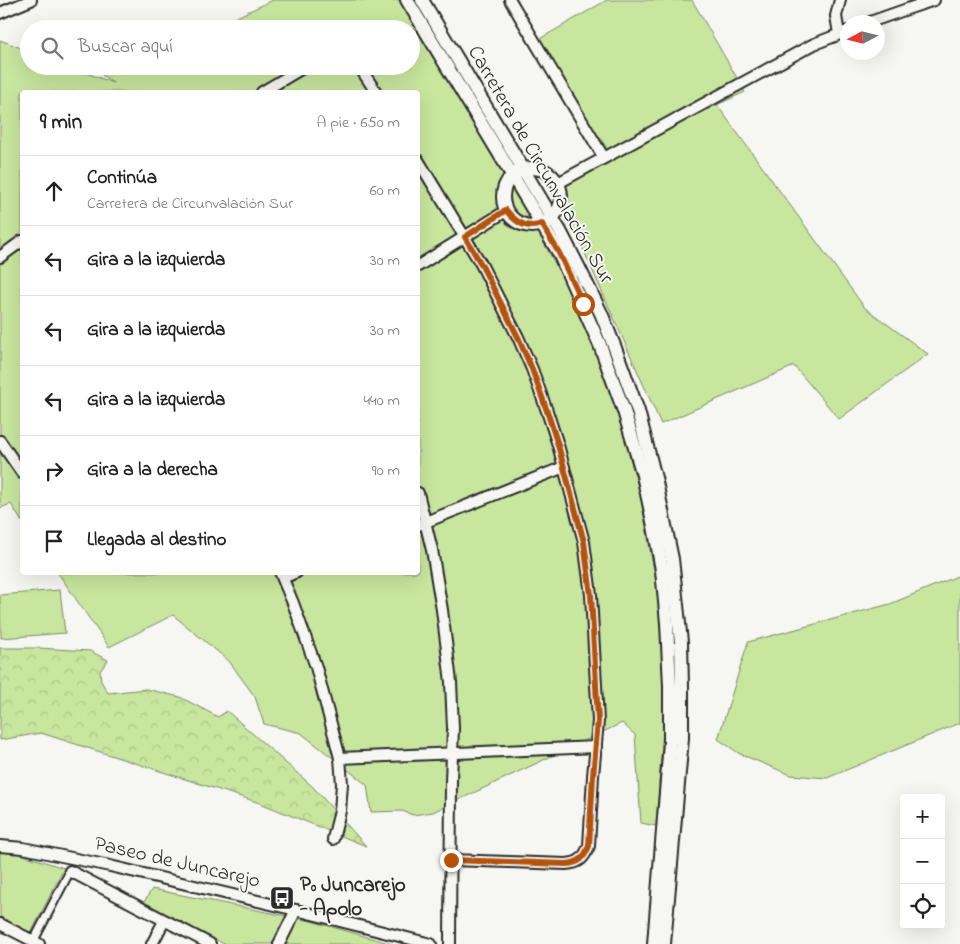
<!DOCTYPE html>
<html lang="es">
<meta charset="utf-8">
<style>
body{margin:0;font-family:"Indie Flower",sans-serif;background:#f2f2f2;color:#222}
.controls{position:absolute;right:15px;bottom:15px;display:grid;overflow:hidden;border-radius:5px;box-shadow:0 5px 20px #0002}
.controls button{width:45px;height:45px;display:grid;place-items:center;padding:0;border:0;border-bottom:1px solid #e0e0e0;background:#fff;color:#222;font:25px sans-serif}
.compass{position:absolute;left:840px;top:15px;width:45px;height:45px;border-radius:50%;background:#fff;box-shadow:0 5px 20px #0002;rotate:263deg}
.stop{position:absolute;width:15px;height:15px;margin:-11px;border:4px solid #b45309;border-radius:50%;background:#fff}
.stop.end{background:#b45309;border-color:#fff;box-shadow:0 1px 5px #0008}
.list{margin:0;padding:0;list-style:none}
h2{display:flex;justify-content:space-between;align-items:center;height:65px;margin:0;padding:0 20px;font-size:21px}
h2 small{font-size:16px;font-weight:400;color:#767676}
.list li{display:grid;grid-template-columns:32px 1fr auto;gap:15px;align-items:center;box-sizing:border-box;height:70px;padding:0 20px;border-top:1px solid #e0e0e0}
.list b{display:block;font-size:19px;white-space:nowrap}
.list p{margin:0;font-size:16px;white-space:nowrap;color:#767676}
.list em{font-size:16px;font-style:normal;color:#767676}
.icon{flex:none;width:28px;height:28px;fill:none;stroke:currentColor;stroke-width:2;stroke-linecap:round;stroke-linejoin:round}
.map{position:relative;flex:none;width:960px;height:944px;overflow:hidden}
.search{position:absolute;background:#fff;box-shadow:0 5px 20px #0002;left:20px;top:20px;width:400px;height:55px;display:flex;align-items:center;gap:12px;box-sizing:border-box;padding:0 18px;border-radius:28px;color:#767676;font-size:19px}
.panel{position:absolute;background:#fff;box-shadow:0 5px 20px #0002;left:20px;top:90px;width:400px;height:485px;border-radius:5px}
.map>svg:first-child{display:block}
.green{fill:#c8e69e;stroke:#7a8864}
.forest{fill:url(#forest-crowns);stroke:#7a8864}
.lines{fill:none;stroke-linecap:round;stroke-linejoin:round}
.pedestrian-casing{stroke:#2b2b2b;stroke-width:11}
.minor-casing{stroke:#2b2b2b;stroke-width:14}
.tertiary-casing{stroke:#2b2b2b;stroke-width:16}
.pedestrian{stroke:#f6f6f2;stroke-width:7}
.minor{stroke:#f6f6f2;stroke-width:10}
.tertiary{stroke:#f6f6f2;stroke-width:12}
.route{stroke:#b45309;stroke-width:6}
.labels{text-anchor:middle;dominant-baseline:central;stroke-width:4;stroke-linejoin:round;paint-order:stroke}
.street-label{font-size:21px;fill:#2b2b2b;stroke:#f6f6f2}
.poi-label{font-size:21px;font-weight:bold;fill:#2b2b2b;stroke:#f6f6f2;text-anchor:start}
</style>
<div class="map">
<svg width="960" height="944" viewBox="0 0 960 944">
<defs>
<pattern id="forest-crowns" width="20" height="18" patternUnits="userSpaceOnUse" patternTransform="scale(1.25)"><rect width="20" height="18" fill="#c8e69e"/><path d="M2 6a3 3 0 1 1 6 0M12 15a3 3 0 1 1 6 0" fill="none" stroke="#acc588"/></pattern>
</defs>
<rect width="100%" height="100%" fill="#f6f6f2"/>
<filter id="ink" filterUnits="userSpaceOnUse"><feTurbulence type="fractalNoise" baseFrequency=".02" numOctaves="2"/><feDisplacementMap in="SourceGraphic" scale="10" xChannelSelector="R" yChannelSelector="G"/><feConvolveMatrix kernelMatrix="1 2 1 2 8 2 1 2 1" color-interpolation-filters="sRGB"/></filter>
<g filter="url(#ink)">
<g class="green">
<polygon points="273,0 400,0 529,216 564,280 608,379 640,494 660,604 664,716 656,826 641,823 635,735 622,723 433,812 413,815 402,811 371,812 367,785 301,733 264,724 255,697 229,661 173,615 109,647 58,573 418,572 418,92 22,92 22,522 11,504 0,508 0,40 29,51 29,66 68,66 113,83 102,75 123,66 411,66 411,29 211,29"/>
<polygon points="607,0 692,0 745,92 717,105 865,308 928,354 839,419 794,366 661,424 562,202 550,183 611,153 531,44"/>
<polygon points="960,575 960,723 827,778 791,775 740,754 718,739 748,642 890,604"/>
<polygon points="60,590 65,633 1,638 0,595"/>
<polygon points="0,851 17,853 64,868 31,933 0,917"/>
<polygon points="152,889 311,921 392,944 224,944 144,902"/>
</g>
<polygon class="forest" points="0,648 38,648 90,651 108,660 100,671 101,681 108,693 146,689 180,697 218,717 227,711 313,787 366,846 260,803 41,733 0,740"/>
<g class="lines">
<defs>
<polyline id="pedestrian" points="32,944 70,871"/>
<g id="minor">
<polyline points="510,0 604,158"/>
<polyline points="0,13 31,0"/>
<polyline points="870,22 910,8 934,0"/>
<polyline points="839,34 836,16 840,0"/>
<polyline points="359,66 376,92"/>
<polyline points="262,92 306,66"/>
<path d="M418 160 481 264 518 337 532 369 547 411 558 445 584 542 591 595 598 721 593 776 589 846C584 858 580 863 566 864L451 860"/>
<polyline points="558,183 814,44 848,31"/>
<polyline points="0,257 22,241"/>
<polyline points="418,266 506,211"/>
<polyline points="0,441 22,473"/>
<polyline points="418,493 432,550 442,610 451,682 453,728 451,781 450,944"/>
<polyline points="418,525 564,467"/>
<polyline points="280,572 293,603 316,667 340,758 342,784 340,811 333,839"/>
<polyline points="283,578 297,572"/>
<polyline points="340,758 596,747"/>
<polyline points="0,846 23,848 110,866 296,910 431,944"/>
<polyline points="70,871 210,944"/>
<polyline points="0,924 39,944"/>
<polyline points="152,944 164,921"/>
<polyline points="279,944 296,910"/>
</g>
<g id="tertiary">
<polyline points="407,0 559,253 600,345 624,411 643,475 654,526 662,570 667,623 670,686 670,742 654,944"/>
<polyline points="422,0 560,231 578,266 601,313 615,348 638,411 656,482 672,559 681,642 682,687 682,738 664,944"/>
<circle cx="532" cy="197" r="29"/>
</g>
</defs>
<use href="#pedestrian" class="pedestrian-casing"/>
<use href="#minor" class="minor-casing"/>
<use href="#tertiary" class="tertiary-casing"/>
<use href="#pedestrian" class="pedestrian"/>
<use href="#minor" class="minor"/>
<use href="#tertiary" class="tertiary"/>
</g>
</g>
<g class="lines" filter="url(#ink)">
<path class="route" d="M451 860 566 864C580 863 584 858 589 846L593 776 598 721 591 595 584 542 558 445 547 411 532 369 518 337 481 264 465 237 506 210C515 222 527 230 542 224L559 253 583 304"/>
</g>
<defs>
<symbol id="bus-square" viewBox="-11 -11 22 22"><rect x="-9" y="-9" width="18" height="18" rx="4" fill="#2b2b2b" stroke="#f6f6f2"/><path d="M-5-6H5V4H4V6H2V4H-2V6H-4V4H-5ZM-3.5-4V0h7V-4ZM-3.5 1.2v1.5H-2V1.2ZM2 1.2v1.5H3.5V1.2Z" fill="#fff"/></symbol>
</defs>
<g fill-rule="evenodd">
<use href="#bus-square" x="268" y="884" width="28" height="28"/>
</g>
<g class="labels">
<g class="street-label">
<text transform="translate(540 165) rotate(60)">Carretera de Circunvalación Sur</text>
<text transform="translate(177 863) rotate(13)">Paseo de Juncarejo</text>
</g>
<g class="poi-label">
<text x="300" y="886">Pº Juncarejo<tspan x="300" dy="24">- Apolo</tspan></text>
</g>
</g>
</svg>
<div class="controls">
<button>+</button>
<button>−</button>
<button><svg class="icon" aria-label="locate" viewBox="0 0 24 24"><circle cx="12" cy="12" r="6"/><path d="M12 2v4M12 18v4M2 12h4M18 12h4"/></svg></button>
</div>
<svg class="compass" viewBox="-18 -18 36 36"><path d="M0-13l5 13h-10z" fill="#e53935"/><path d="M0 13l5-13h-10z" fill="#767676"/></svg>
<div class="stop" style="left:583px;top:304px"></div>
<div class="stop end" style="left:451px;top:860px"></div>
<div class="search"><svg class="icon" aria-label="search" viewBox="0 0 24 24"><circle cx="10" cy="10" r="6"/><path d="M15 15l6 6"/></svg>Buscar aquí</div>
<section class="panel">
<h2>9 min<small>A pie · 650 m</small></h2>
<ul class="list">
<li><svg class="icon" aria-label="ahead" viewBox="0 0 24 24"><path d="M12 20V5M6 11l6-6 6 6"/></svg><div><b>Continúa</b><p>Carretera de Circunvalación Sur</p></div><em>60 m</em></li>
<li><svg class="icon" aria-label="left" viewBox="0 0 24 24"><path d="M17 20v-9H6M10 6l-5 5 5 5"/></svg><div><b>Gira a la izquierda</b></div><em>30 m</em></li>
<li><svg class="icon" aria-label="left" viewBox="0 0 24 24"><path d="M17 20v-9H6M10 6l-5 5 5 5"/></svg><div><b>Gira a la izquierda</b></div><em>30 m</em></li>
<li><svg class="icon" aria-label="left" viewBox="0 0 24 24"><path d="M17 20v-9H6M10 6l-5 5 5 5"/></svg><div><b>Gira a la izquierda</b></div><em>440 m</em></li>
<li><svg class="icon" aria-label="right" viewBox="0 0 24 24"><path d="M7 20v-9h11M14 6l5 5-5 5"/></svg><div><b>Gira a la derecha</b></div><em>90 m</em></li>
<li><svg class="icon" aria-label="arrive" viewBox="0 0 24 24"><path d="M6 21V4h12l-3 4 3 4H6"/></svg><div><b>Llegada al destino</b></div></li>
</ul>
</section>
</div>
